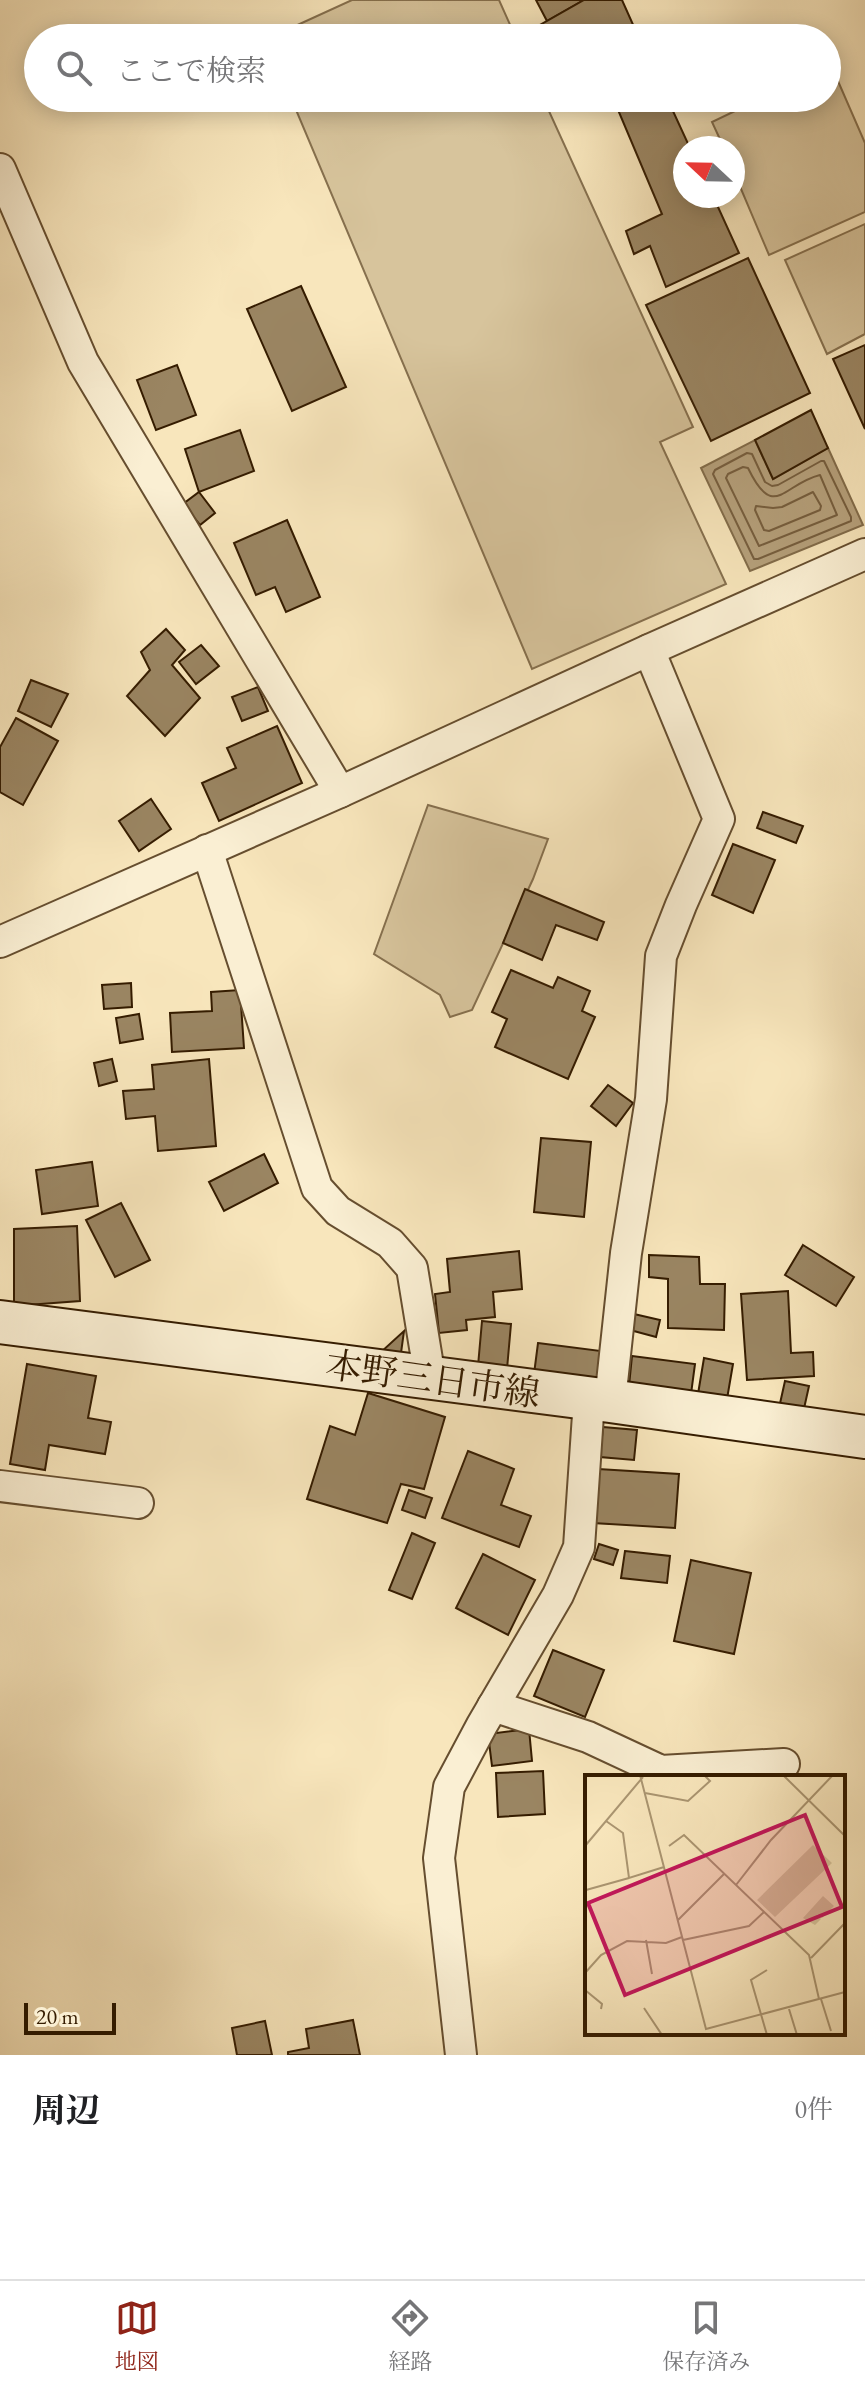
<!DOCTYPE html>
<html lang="ja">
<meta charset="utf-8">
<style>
body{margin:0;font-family:"EB Garamond","Noto Serif JP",serif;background:#f2f2f2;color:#202124}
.compass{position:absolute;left:673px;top:136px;width:72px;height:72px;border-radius:50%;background:#fff;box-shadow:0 4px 20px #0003;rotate:292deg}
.scale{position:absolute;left:24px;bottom:20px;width:92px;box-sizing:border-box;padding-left:8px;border:4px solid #351c00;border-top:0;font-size:22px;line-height:28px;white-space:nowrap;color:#351c00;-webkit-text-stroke:6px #faefd3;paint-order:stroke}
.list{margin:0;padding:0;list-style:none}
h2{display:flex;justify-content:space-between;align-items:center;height:104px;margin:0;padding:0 32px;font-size:34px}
h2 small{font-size:26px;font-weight:400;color:#757577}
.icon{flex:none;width:44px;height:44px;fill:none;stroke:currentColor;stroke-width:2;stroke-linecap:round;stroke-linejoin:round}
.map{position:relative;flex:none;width:865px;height:2055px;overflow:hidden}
.search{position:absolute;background:#fff;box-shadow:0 4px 20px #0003;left:24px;right:24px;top:24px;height:88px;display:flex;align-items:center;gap:20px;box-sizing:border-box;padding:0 28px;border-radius:44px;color:#757577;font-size:30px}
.sheet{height:224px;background:#fff}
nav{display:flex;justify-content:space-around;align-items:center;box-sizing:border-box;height:112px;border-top:2px solid #e0e0e0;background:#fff;font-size:22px;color:#757577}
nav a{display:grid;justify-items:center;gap:4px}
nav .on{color:#8f2418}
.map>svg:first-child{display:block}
.green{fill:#d7c49c;stroke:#86704e;stroke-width:2}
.water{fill:#b6a17c;stroke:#826c4a;stroke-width:2}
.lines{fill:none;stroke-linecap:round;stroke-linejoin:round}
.shore{stroke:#765e3e;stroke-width:2}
.building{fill:#9a8562;stroke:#351c00;stroke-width:2}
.street-casing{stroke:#664e2f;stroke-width:34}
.secondary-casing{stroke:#351c00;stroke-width:46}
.street{stroke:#faefd3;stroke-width:30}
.secondary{stroke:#faefd3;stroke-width:42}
.labels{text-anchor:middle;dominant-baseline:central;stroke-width:6;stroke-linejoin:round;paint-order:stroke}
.street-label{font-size:36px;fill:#351c00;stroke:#faefd3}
.inset-road{fill:none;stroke:#aa9571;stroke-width:2}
.view{fill:#c2185b;fill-opacity:0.15;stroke:#c2185b;stroke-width:4}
.inset-edge{fill:none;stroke:#351c00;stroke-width:4}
</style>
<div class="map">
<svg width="865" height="2055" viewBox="0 0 865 2055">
<rect width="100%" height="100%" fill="#f8e6bc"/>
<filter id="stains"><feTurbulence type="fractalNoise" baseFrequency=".0025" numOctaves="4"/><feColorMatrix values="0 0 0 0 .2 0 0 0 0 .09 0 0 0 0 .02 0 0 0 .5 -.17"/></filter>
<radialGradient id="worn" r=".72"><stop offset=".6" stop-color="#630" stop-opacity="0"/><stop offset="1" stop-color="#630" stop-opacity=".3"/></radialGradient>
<g class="green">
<polygon points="352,0 499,0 516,38 269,38"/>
<polygon points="831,65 865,143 865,212 769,255 733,170 733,148 724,148 712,122 762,98 827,98 827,67"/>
<polygon points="291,98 543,98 693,427 660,442 726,584 532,669"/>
<polygon points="865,224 865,334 827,354 785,260"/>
<polygon points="428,805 548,839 533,879 472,1010 450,1017 440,995 374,954"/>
</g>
<polygon class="water" points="755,440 773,479 828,448 863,525 750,571 701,468"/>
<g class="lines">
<g class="shore">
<polygon points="747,453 752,454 765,482 772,486 778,485 821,461 824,461 851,517 851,521 758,559 754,559 713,474 715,470"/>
<path d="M743 467 748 468C774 522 783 484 820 475L837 515 759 546 726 478 728 474Z"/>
<polygon points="813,492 821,506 820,510 769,531 764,530 755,510 756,506 773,508 782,507"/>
</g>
</g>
<g class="building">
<polygon points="536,0 584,0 547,21"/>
<polygon points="584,0 622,0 639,38 546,38 540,25"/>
<polygon points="613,98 667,98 690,148 685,148 685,196 713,196 739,253 666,287 650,246 634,254 626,231 662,214"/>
<polygon points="748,258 810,393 711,441 646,305"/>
<polygon points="301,286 346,387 292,411 247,309"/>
<polygon points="865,345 865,429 833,359"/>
<polygon points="177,365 196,415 156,430 137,380"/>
<polygon points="811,410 828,448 773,479 755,440"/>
<polygon points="240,430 254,471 199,492 185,449"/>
<polygon points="199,492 215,513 200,525 183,504"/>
<polygon points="287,520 320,597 286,612 275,587 256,595 234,543"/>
<polygon points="166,629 185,650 172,665 200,698 165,736 127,696 150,670 141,652"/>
<polygon points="201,645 219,666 196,684 179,662"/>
<polygon points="31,680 68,694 51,727 18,711"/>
<polygon points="258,687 268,711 242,721 232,697"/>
<polygon points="16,718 58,741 23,805 0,792 0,747"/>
<polygon points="277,726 302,783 219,821 202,783 236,768 227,748"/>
<polygon points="151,799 171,829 139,851 119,821"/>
<polygon points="763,812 803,826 796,843 757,828"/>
<polygon points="733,844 775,860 753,913 712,895"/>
<polygon points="525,889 604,922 597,940 556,925 542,960 503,943"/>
<polygon points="511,970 553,988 558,977 590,991 582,1011 595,1017 568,1079 495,1047 507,1019 492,1012"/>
<polygon points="131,983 132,1007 104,1009 102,985"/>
<polygon points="240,990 244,1048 172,1052 170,1013 212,1011 211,992"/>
<polygon points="139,1014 143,1039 120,1043 116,1018"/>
<polygon points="112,1059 117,1081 99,1086 94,1063"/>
<polygon points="209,1059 216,1146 158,1151 155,1116 126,1119 123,1091 154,1089 152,1065"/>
<polygon points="608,1085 633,1103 616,1126 591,1106"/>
<polygon points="541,1138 591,1142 584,1217 534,1212"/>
<polygon points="264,1154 278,1183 224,1211 209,1182"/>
<polygon points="92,1162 98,1206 42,1214 36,1170"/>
<polygon points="121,1203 150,1260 115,1277 86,1220"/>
<polygon points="77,1226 80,1301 14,1306 14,1229"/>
<polygon points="803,1245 854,1277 836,1306 785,1275"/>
<polygon points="519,1251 522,1289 493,1292 495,1317 466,1320 467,1330 439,1333 435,1294 450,1292 447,1259"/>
<polygon points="649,1255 699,1257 700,1284 725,1284 724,1330 668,1328 668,1279 649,1277"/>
<polygon points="788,1291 791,1353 813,1352 814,1376 747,1380 741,1294"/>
<polygon points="634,1314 660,1320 656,1337 630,1330"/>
<polygon points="482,1321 511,1324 507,1369 478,1366"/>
<polygon points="404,1331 401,1353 381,1352"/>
<polygon points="538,1343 601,1351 596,1383 534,1374"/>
<polygon points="632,1356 695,1364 691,1394 629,1386"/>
<polygon points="704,1358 733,1364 727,1399 698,1394"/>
<polygon points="27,1364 96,1376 88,1418 111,1422 105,1454 49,1445 45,1470 10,1464"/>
<polygon points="785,1381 809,1386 803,1413 779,1408"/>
<polygon points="368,1393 445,1417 424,1489 401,1484 387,1523 307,1499 330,1426 355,1435"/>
<polygon points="603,1427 637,1430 634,1460 600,1457"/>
<polygon points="468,1451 514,1469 501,1505 531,1516 519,1547 442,1518"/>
<polygon points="598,1469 679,1474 675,1528 593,1523"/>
<polygon points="409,1490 432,1498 425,1518 402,1510"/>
<polygon points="412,1533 435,1543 412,1599 389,1590"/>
<polygon points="599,1544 618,1550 613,1565 594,1559"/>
<polygon points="625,1551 670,1556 667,1583 621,1578"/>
<polygon points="483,1554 535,1580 508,1635 456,1608"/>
<polygon points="691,1560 751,1573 734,1654 674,1641"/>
<polygon points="553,1650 604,1670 585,1717 534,1696"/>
<polygon points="529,1729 532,1761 492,1766 488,1734"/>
<polygon points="543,1771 545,1814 498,1817 496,1773"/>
<polygon points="353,2020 360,2055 288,2055 288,2052 309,2048 306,2029"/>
<polygon points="265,2021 272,2055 237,2055 232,2028"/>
</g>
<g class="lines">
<defs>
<g id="street">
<polyline points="0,169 83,362 340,792"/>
<polyline points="207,850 317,1188 338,1211 390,1243 412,1268 430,1378"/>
<polyline points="0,942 340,792 649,650 865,554"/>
<polyline points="610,1401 626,1253 651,1099 661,956 681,905 719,819 649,650"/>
<polyline points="0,1486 138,1503"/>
<polyline points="493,1706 588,1737 661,1771 784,1764"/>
<polyline points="461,2055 439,1858 449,1787 482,1725 558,1595 579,1547 589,1400"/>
</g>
<polyline id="secondary" points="0,1322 610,1401 865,1437"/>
</defs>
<use href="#street" class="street-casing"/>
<use href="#secondary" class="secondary-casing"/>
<use href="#street" class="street"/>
<use href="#secondary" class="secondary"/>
</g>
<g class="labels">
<g class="street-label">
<text transform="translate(433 1379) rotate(8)">本野三日市線</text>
</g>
</g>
<g transform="translate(585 1775)">
<rect width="260" height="260" fill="#f8e6bc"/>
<path d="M228 70 247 88 190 142 172 125ZM238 121 249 131 237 143 232 139 236 144 230 150 218 143Z" fill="#d7c49c"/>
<path class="inset-road" d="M55 0 121 254 260 217M198 0 260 61M60 18 103 26 125 6 119 0M21 46 38 58 44 103 79 92M0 71 58 2M84 71 99 60 224 180 234 224M151 110 186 65 248 0M1 115 44 103M93 145 139 99M61 165 67 199M98 165 164 151 179 137M226 183 260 148M0 198 16 180 42 166 81 168 97 162M0 215 17 229 16 234M236 224 246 256M59 233 77 260M204 234 212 260M182 260 166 205 182 195"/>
<path class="view" d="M220 40 257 132 40 220 3 128Z"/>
<rect width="260" height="260" class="inset-edge"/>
</g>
<rect width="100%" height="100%" filter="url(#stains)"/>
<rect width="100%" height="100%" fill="url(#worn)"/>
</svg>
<svg class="compass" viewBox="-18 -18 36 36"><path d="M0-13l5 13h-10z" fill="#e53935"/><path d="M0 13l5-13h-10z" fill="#757577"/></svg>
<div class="scale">20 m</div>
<div class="search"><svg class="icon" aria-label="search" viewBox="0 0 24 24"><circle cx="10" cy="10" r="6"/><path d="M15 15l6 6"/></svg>ここで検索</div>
</div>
<section class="sheet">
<h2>周辺<small>0件</small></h2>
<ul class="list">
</ul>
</section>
<nav>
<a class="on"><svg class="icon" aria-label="map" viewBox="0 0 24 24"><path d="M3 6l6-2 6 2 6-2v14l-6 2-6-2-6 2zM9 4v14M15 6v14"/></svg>地図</a>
<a><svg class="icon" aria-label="directions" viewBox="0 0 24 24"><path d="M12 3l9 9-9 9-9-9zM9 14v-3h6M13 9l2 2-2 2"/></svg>経路</a>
<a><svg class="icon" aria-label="saved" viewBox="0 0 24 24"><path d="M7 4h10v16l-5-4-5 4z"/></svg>保存済み</a>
</nav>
